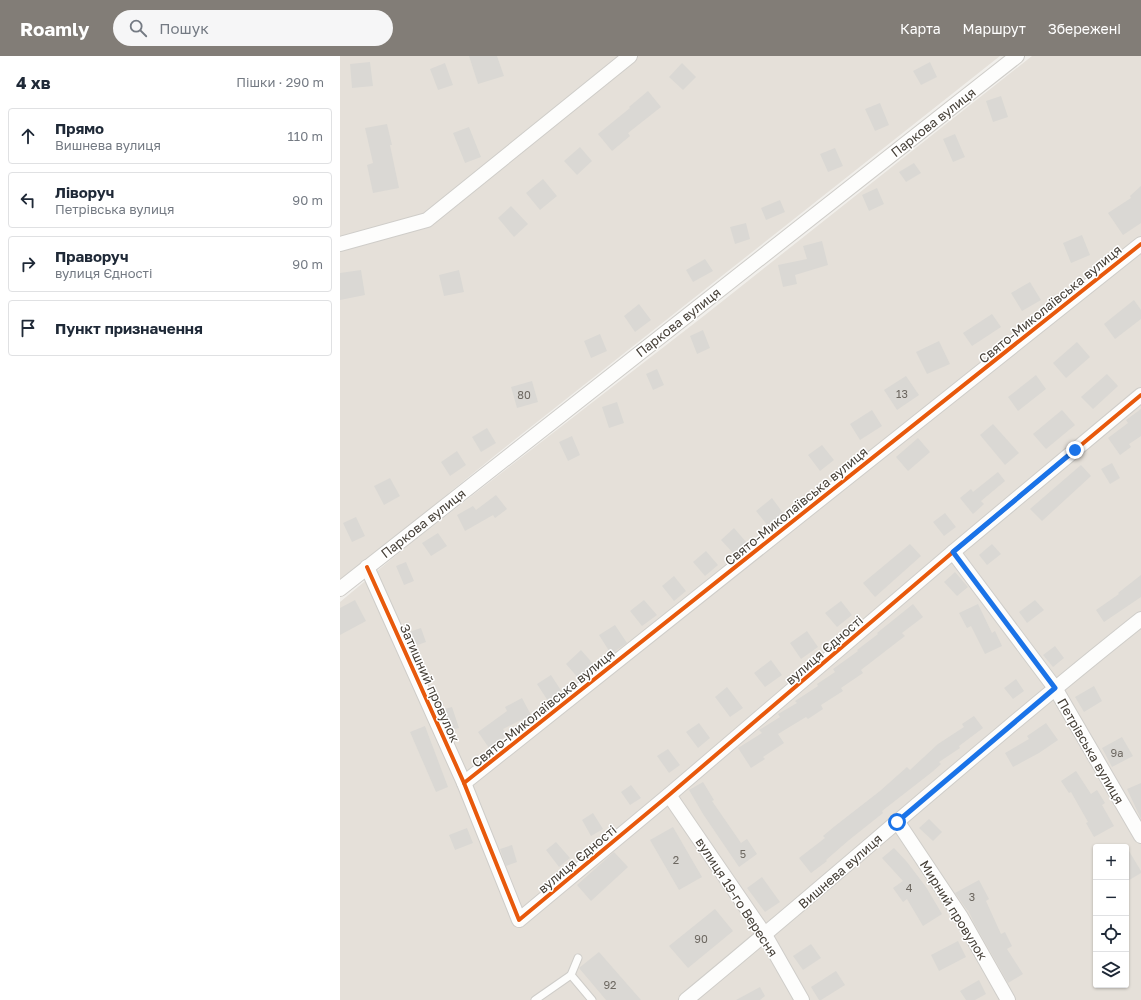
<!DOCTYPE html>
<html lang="uk">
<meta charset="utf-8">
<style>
body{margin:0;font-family:"Golos Text",sans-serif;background:#f6f6f7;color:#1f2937}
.controls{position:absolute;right:12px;bottom:12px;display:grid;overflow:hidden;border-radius:4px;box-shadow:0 1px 3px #0004}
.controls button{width:36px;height:36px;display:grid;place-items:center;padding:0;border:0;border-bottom:1px solid #e0e1e3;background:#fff;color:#1f2937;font:20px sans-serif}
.stop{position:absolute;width:12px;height:12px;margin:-9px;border:3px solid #1a73e8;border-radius:50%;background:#fff}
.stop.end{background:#1a73e8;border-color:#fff;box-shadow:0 1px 4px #0008}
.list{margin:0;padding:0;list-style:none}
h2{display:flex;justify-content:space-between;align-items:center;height:52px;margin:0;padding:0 16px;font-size:17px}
h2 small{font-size:13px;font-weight:400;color:#747a83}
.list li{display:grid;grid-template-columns:26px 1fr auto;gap:12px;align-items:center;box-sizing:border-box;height:56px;margin:0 8px 8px;padding:0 8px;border:1px solid #e0e1e3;border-radius:4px}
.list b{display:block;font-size:15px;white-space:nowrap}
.list p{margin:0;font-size:13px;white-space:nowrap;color:#747a83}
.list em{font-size:13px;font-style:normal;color:#747a83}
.icon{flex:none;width:22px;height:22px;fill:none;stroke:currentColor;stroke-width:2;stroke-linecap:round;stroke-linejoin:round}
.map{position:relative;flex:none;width:801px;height:944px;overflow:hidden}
header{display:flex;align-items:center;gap:24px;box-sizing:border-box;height:56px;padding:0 20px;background:#827d77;color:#fff}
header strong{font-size:19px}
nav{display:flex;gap:22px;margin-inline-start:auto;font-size:14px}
.search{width:280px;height:36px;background:#f6f6f7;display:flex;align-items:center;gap:10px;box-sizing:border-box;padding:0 14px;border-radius:22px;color:#747a83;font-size:15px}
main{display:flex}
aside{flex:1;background:#fff}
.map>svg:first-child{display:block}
.residential{fill:#e5e0d9;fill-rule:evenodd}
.building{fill:#dad8d4}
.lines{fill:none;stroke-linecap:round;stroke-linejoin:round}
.service-casing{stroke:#cfcdc9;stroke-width:9}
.minor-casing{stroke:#cfcdc9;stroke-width:16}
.service{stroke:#fdfdfc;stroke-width:7}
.minor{stroke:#fdfdfc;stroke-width:14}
.cycleway-casing{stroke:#fff;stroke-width:6}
.cycleway{stroke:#e8590c;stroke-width:4}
.route{stroke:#1a73e8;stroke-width:5}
.labels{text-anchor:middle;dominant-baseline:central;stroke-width:3;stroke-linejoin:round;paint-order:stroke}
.number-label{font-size:11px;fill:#6c6760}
.street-label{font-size:13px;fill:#464038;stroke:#fff}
</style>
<header>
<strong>Roamly</strong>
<div class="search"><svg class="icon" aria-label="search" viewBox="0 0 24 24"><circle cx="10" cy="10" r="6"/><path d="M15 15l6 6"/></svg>Пошук</div>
<nav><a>Карта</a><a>Маршрут</a><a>Збережені</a></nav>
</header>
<main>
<aside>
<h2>4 хв<small>Пішки · 290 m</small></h2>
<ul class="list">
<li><svg class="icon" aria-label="ahead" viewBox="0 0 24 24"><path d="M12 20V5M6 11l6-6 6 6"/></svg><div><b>Прямо</b><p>Вишнева вулиця</p></div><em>110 m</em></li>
<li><svg class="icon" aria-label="left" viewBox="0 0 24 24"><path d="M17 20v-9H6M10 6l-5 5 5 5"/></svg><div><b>Ліворуч</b><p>Петрівська вулиця</p></div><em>90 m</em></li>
<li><svg class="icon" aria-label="right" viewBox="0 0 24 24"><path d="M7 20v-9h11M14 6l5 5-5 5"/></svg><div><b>Праворуч</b><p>вулиця Єдності</p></div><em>90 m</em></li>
<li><svg class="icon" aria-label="arrive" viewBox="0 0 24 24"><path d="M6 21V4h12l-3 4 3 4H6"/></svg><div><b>Пункт призначення</b></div></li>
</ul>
</aside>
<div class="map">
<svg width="801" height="944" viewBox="0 0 801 944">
<rect width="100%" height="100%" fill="#f1efeb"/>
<g class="residential">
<polygon points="0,0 660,0 158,397 0,526"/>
<path d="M692 0H801V944H0V546L67 490 365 259ZM756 791H786V929H756Z"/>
</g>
<g class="building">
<polygon points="129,0 157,0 164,20 138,28"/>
<polygon points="30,6 33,30 12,32 10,8"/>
<polygon points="590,6 597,21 581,29 573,15"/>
<polygon points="105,7 113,29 98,34 90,13"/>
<polygon points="342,7 356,21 343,34 329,21"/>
<polygon points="308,35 321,51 288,77 290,80 272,95 258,78 290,52 289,51"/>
<polygon points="661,40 668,61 653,66 646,45"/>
<polygon points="540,47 549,69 535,75 525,53"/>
<polygon points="47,68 52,89 50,89 59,132 33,137 27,109 33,107 25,72"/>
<polygon points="129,71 141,101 125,107 113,77"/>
<polygon points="615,78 625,101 613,106 603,83"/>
<polygon points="240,91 252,105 237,119 224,105"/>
<polygon points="495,92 503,110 488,116 480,98"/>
<polygon points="574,107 581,117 566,126 559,116"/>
<polygon points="203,123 217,140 200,154 186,137"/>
<polygon points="801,130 801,167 783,179 768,157 791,142 790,140"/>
<polygon points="537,132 544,148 529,155 522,139"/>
<polygon points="440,144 445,156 426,164 421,152"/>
<polygon points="171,150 188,168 174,181 158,162"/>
<polygon points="406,167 410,183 395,188 390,171"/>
<polygon points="742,179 750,199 731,207 723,187"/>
<polygon points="482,185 488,209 455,219 457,228 443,231 438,209 467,203 463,190"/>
<polygon points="365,203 373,215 353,226 346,214"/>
<polygon points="21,214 25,239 0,244 0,217"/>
<polygon points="119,214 124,236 104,240 99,219"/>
<polygon points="690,226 701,244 682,255 671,237"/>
<polygon points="794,244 801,254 801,263 775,283 764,268"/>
<polygon points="299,248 311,264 295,276 284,260"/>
<polygon points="652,258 661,271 632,290 623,277"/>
<polygon points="363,274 370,292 357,298 350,280"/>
<polygon points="260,278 267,295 251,302 244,285"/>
<polygon points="599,285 610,308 587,318 576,296"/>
<polygon points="737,286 750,301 726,322 713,307"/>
<polygon points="317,313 324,329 313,334 306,318"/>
<polygon points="767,318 778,330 753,353 741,341"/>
<polygon points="696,319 706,333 678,355 668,341"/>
<polygon points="566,320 579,339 557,354 544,334"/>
<polygon points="192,325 198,346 177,352 171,331"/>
<polygon points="277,346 284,367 269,372 262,351"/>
<polygon points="801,353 801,380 789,388 791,391 780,399 768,382 788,367 786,364"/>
<polygon points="532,354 542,370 520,384 510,368"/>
<polygon points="722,354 735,369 706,393 693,378"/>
<polygon points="653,368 679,397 665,409 640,379"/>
<polygon points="147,372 156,387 141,396 132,381"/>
<polygon points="232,380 240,399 228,405 219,386"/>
<polygon points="578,382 590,396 568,415 556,401"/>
<polygon points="482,389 494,404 480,415 468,399"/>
<polygon points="117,395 126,409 110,420 101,406"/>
<polygon points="772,407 780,422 770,428 761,413"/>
<polygon points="741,409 751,420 702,465 690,453"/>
<polygon points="658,416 665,425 641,445 644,448 633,458 620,442 631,433 633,436"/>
<polygon points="50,422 60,440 44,449 34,430"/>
<polygon points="156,439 167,453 155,462 153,459 125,475 117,459 133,450 136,454"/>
<polygon points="432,442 443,457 428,470 416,455"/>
<polygon points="605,457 616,471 604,480 593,466"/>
<polygon points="16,461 25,480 12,486 3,467"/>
<polygon points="394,472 407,487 394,498 381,484"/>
<polygon points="98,477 107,490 91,500 82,487"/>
<polygon points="570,488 581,500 535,541 523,527"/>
<polygon points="652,488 661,498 647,509 639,499"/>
<polygon points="366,495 378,509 365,520 353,506"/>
<polygon points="66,506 74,525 64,529 56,510"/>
<polygon points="615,516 628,531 617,540 604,526"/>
<polygon points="801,519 801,541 764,566 756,554 779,538 778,537"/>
<polygon points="334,520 346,535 334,545 322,530"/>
<polygon points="15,544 26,565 0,579 0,552"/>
<polygon points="304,544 317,559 302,570 290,555"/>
<polygon points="695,544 704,554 687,567 679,556"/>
<polygon points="501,545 512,559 497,571 485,557"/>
<polygon points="573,548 583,561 562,577 565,580 521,614 523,617 501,632 503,635 481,649 483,653 468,663 466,661 438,678 444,687 423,701 425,703 411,712 398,692 422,677 419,674 440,661 438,658 457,647 455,645 478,630 477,628 495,616 493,613 518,595 517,594 538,578 537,577"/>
<polygon points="638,548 652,577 655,575 662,590 645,598 631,570 627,572 619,557"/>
<polygon points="275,569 287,587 271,598 259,579"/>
<polygon points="81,572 86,586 72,591 66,577"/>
<polygon points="467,575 478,591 461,603 450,587"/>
<polygon points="715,590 724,602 713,611 703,599"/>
<polygon points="241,594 256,611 240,624 226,608"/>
<polygon points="431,604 442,619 425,631 414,617"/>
<polygon points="211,619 222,636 208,645 197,628"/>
<polygon points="676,623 684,635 673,643 664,632"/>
<polygon points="754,630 762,645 744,656 735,641"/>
<polygon points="387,631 403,652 390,661 375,641"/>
<polygon points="182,642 191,659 163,673 167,679 149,692 138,676 167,655 165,651"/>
<polygon points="112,651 119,672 110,674 101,654"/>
<polygon points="634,660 643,672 619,690 620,692 599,706 601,708 592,716 542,755 543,757 509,784 486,804 487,805 471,817 459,802 485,782 483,780 495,770 540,735 567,711 570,714 598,688 624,671 622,668"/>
<polygon points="359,667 370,682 358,692 346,676"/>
<polygon points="706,667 718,684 699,697 673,711 665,697 689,683 687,680"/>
<polygon points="85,670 108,731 96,736 70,676"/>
<polygon points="782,681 793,700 772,711 762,692"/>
<polygon points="328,693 340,709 329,717 317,700"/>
<polygon points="736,715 751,738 757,734 765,747 762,749 774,770 754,781 746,767 748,766 731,736 729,737 721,725"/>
<polygon points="363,726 374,744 372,745 401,787 407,783 417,798 399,811 363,758 349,734"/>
<polygon points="801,727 801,763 787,733"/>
<polygon points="291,729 301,742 290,749 281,736"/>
<polygon points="253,757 263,773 251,780 242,764"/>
<polygon points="589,763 602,776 593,785 579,772"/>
<polygon points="333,771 362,821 339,834 310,784"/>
<polygon points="127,772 133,787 115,794 109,779"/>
<polygon points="216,786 230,802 219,811 206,794"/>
<polygon points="172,789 177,806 166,810 160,793"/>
<polygon points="786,790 801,815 801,817 786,826"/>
<polygon points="554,792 567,806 586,831 602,858 583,870 567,843 563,846 553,832 563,825 542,802"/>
<polygon points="274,796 288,811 251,845 237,829"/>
<polygon points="422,821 440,846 425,856 407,832"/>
<polygon points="639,824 649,843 646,845 661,878 665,876 672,890 667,893 683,918 668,927 634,867 628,854 627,854 615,837"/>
<polygon points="375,853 393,875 348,912 329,890"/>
<polygon points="618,885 626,901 599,915 591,899"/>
<polygon points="471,888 481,902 463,914 453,900"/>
<polygon points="259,896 301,944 266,944 239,912"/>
<polygon points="496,915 505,929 481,944 479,944 471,931"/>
<polygon points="639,924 646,938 635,944 626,944 620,935"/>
<polygon points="420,931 425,940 420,944 396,944"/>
</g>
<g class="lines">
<defs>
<g id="service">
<polyline points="231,919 252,944"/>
<polyline points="195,944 231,919 238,902"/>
</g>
<g id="minor">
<polyline points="0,188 87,164 290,0"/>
<polyline points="613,496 715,632 801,780"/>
<polyline points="27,511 124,727 179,864 329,739 613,496 801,339"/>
<polyline points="0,533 677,0"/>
<polyline points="124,727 801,188"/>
<polyline points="329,739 425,879 462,944"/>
<polyline points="557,765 621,861 668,944"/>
<path d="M346 944C499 818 646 686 801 563"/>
</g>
</defs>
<use href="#service" class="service-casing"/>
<use href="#minor" class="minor-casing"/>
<use href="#service" class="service"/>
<use href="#minor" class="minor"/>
<defs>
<g id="cycleway">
<polyline points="27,511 124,727 179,864 329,739 613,496 801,339"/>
<polyline points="124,727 801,188"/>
</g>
</defs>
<use href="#cycleway" class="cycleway-casing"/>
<use href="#cycleway" class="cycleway"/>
</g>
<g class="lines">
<polyline class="route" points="557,766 715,632 613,496 735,394"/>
</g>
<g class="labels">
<g class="number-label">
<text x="562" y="337">13</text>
<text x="184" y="338">80</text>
<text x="777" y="696">9а</text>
<text x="403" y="797">5</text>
<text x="336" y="803">2</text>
<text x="569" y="831">4</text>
<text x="632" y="840">3</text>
<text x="361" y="882">90</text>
<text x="270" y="928">92</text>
</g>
<g class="street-label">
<text transform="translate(593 66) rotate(-38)">Паркова вулиця</text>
<text transform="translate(710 248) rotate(-39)">Свято-Миколаївська вулиця</text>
<text transform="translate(338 266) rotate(-38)">Паркова вулиця</text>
<text transform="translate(456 450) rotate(-39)">Свято-Миколаївська вулиця</text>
<text transform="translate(83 467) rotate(-38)">Паркова вулиця</text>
<text transform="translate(484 594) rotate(-41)">вулиця Єдності</text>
<text transform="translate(90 627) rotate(66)">Затишний провулок</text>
<text transform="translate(203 652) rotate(-39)">Свято-Миколаївська вулиця</text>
<text transform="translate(751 695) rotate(60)">Петрівська вулиця</text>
<text transform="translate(237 803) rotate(-40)">вулиця Єдності</text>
<text transform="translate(500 815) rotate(-41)">Вишнева вулиця</text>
<text transform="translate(397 841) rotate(57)">вулиця 19-го Вересня</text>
<text transform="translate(614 854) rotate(58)">Мирний провулок</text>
</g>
</g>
</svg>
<div class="controls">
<button>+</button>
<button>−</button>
<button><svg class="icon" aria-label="locate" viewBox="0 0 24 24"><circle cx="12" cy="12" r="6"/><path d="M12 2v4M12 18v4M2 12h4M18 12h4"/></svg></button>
<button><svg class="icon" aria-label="layers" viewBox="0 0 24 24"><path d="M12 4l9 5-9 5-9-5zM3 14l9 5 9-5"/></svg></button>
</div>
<div class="stop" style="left:557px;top:766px"></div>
<div class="stop end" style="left:735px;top:394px"></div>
</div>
</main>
